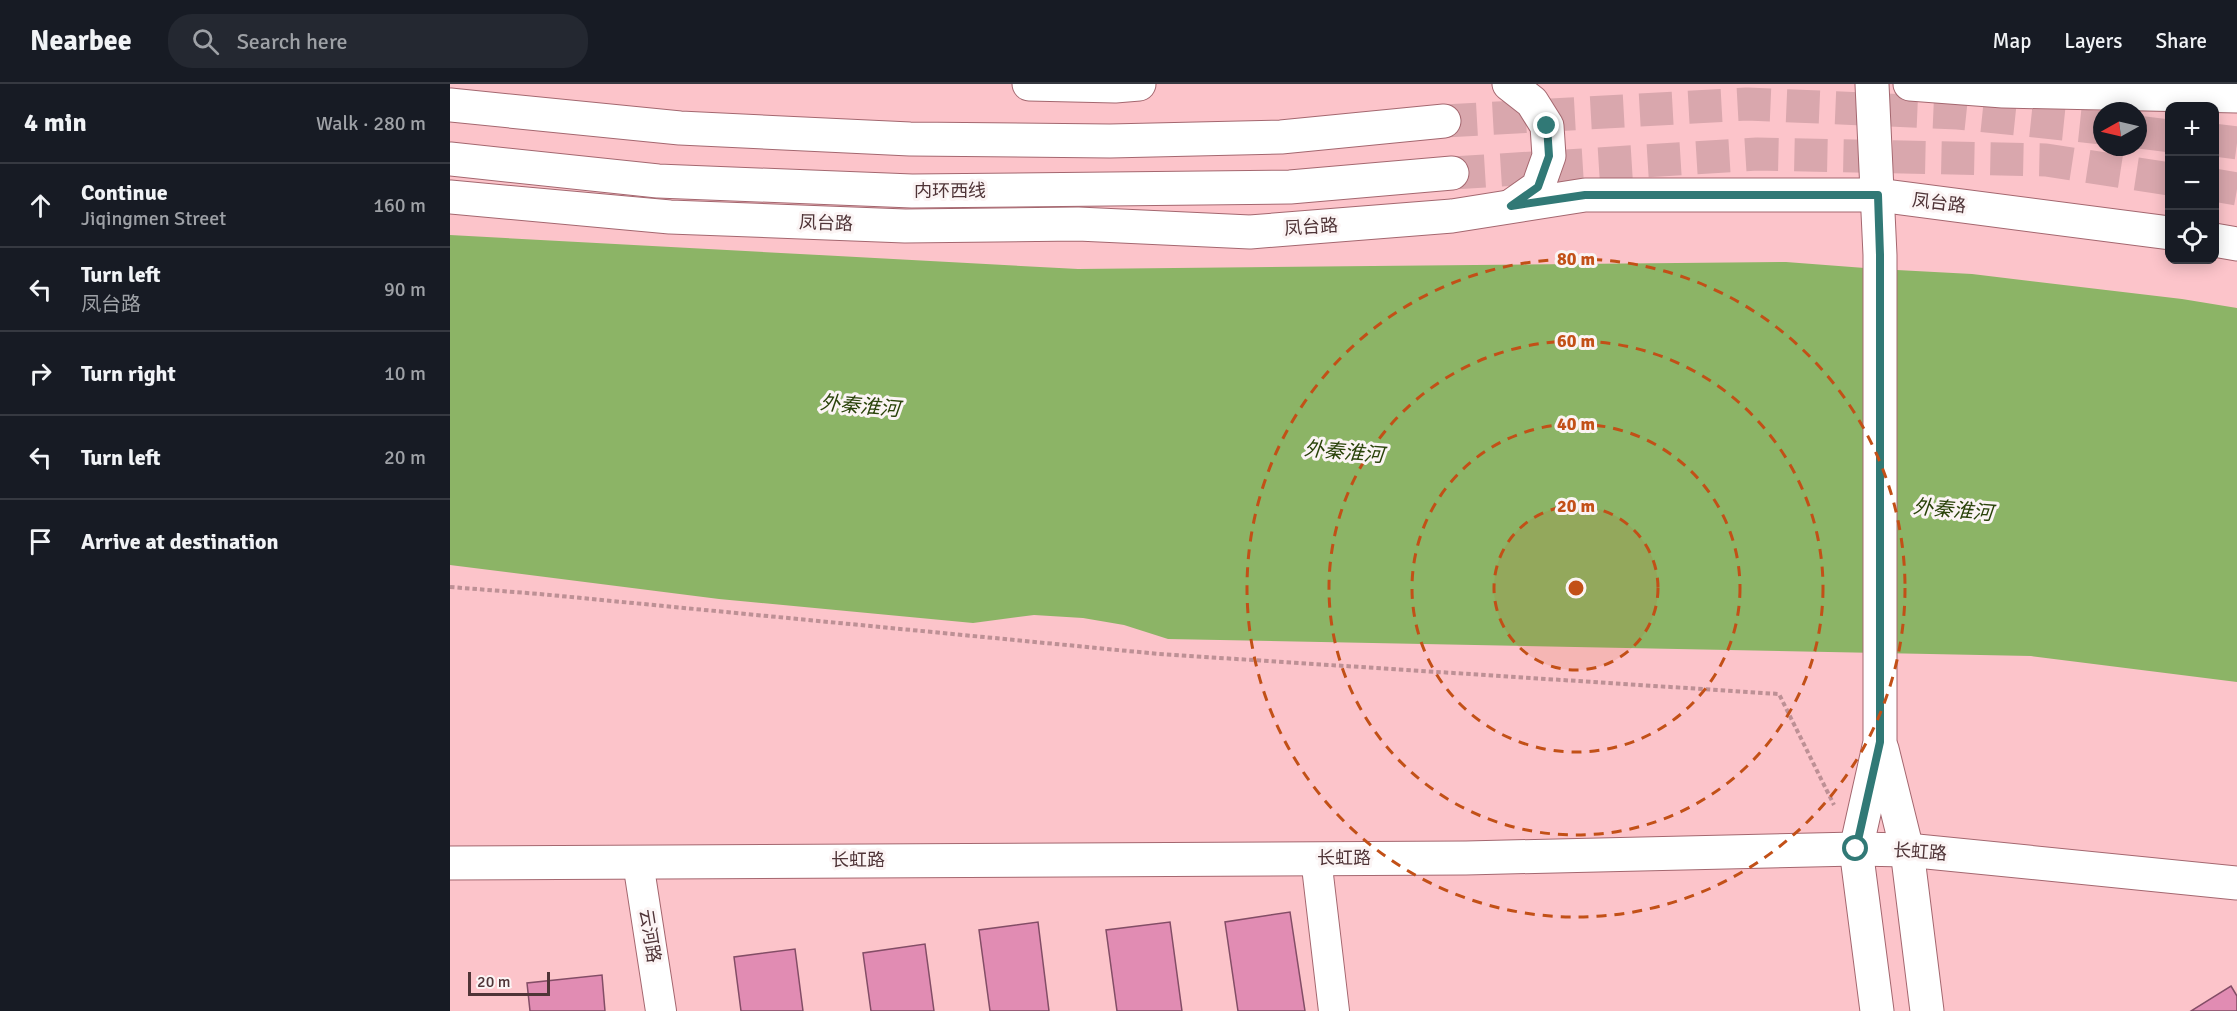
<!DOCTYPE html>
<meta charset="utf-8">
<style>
body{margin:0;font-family:Signika,"Noto Sans SC",sans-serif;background:#242831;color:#f1f3f6}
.controls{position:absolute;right:18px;top:18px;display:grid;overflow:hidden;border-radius:12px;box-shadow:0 3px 15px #0003}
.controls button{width:54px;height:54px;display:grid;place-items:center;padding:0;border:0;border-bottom:2px solid #363941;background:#171b24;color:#f1f3f6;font:30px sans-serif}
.compass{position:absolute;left:1643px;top:18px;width:54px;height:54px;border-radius:50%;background:#171b24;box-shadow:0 3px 15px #0003;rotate:262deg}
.scale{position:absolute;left:18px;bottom:15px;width:82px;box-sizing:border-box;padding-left:6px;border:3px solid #4f3437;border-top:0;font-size:16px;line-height:21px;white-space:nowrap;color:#4f3437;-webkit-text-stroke:4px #fbf4f4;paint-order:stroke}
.stop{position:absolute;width:18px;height:18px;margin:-14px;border:4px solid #317976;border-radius:50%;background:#fff}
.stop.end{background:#317976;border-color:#fff;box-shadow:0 2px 6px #0008}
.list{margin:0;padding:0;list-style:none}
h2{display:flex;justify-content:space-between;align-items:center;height:78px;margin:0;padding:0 24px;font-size:26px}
h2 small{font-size:20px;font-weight:400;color:#9ea1a6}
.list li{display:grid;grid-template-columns:39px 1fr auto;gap:18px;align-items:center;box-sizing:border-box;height:84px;padding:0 24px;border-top:2px solid #363941}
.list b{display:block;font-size:22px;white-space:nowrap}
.list p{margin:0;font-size:20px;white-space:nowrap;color:#9ea1a6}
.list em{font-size:20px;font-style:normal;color:#9ea1a6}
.icon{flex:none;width:33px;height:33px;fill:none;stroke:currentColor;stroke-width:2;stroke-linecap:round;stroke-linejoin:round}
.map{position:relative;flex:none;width:1787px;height:927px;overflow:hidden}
header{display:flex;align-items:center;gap:36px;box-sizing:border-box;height:84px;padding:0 30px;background:#171b24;border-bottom:2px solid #363941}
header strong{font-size:28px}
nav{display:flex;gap:33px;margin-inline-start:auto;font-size:21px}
.search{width:420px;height:54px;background:#242831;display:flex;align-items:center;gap:15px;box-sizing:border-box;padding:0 21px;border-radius:24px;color:#9ea1a6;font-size:22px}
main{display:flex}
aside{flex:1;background:#171b24}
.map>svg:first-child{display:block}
.water{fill:#8cb466}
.building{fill:#e18cb3;stroke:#834d66;stroke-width:1.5}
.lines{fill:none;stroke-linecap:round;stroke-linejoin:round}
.highway-tunnel{stroke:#d9a7ad;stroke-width:33;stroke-dasharray:33 16;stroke-linecap:butt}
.minor-casing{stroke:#a4676f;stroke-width:32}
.major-casing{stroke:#a4676f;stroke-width:35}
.highway-casing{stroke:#a4676f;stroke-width:35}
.path{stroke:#bd9095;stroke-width:4;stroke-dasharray:4.5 3;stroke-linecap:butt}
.minor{stroke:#fff;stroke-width:30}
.major{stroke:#fff;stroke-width:33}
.highway{stroke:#fff;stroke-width:33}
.route{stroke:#317976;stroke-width:8}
.ring{fill:none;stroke:#c25017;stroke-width:3;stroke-dasharray:10 8}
.labels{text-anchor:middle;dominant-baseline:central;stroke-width:6;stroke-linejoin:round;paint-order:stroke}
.street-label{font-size:18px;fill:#4f3437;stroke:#fbf4f4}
.water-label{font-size:20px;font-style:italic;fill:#2a430a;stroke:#fbf4f4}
.centre{fill:#c25017;stroke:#fbf4f4;stroke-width:3}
.ring-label{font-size:18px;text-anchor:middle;font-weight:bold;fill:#c25017;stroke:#fbf4f4;stroke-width:6;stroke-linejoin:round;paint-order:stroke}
</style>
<header>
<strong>Nearbee</strong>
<div class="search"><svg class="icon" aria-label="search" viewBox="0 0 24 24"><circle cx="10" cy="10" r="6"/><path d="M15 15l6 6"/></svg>Search here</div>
<nav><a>Map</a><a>Layers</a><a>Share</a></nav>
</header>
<main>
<aside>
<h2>4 min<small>Walk · 280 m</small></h2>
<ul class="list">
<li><svg class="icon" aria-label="ahead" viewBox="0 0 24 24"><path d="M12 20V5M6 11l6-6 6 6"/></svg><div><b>Continue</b><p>Jiqingmen Street</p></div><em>160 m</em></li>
<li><svg class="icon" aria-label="left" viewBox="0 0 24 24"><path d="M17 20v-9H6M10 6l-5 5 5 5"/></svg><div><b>Turn left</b><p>凤台路</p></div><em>90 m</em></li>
<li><svg class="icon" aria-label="right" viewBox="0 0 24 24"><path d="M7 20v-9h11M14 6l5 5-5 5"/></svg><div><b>Turn right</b></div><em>10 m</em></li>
<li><svg class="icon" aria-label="left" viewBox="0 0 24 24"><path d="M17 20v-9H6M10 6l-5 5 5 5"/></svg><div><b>Turn left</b></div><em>20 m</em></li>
<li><svg class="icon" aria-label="arrive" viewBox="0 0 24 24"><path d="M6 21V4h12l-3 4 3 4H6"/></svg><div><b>Arrive at destination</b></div></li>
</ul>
</aside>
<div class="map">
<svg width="1787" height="927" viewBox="0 0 1787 927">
<rect width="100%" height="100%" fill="#fcc4ca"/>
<polygon class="water" points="0,151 628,185 1336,178 1428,185 1522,190 1732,215 1787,224 1787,598 1581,572 718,555 674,541 633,534 584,531 523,539 269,515 0,481"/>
<g class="building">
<polygon points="840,828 855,927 788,927 775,838"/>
<polygon points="588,838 599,927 540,927 529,846"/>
<polygon points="720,838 732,927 667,927 656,846"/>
<polygon points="475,860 484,927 421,927 413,869"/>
<polygon points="345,865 353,927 291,927 284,873"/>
<polygon points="152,891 155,927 80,927 77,899"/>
<polygon points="1781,902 1787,912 1787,927 1741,927"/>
</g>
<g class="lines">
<g class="highway-tunnel">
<polyline points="994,37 1297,20 1508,29 1652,44"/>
<polyline points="1688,48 1720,52"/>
<polyline points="1764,56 1787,59"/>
<polyline points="1002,89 1307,70 1596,76 1720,95"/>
<polyline points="1764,101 1787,105"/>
</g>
<defs>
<g id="minor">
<polyline points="866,774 884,927"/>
<polyline points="188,778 211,927"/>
</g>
<g id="major">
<polyline points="579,0 665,2 689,0"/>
<polyline points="1059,0 1082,18 1097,42 1099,72 1088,103 1061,122"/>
<polyline points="1422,0 1430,171 1430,658 1406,765 1427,927"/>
<polyline points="1460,0 1553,7 1787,12"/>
<polyline points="0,113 220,133 455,142 628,140 800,148 1002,132 1135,111 1428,111 1720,149"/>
<polyline points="1764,156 1787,160"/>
<polyline points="1432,665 1457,766 1477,927"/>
<polyline points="0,779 1016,774 1406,765 1457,766 1787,799"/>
</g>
<g id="highway">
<polyline points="0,21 230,44 460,55 660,57 831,53 994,37"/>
<polyline points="0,75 208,97 462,107 840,103 1002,89"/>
</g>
</defs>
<use href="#minor" class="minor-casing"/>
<use href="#major" class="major-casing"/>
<use href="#highway" class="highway-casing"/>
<polyline class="path" points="0,503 90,510 709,570 1329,610 1384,721"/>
<use href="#minor" class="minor"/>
<use href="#major" class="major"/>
<use href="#highway" class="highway"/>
</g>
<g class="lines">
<polyline class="route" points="1097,42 1099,72 1088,103 1061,122 1135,111 1428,111 1430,171 1430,658 1406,765"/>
</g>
<circle cx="1126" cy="504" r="82" fill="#c25017" fill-opacity=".12"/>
<g class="ring">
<circle cx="1126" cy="504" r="82"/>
<circle cx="1126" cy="504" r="164"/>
<circle cx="1126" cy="504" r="247"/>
<circle cx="1126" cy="504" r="329"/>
</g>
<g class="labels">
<g class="street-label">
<text x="500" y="107">内环西线</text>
<text transform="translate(1489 119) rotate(7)">凤台路</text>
<text transform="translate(376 139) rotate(2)">凤台路</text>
<text transform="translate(861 143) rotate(-4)">凤台路</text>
<text transform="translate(1470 768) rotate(4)">长虹路</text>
<text x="894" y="774">长虹路</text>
<text x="408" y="776">长虹路</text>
<text transform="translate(200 852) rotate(81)">云河路</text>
</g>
<g class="water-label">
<text transform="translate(410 322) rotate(5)">外秦淮河</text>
<text transform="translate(894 368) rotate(5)">外秦淮河</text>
<text transform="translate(1503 426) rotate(5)">外秦淮河</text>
</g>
</g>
<circle cx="1126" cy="504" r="9" class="centre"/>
<g class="ring-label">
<text x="1126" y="181">80 m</text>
<text x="1126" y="263">60 m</text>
<text x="1126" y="346">40 m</text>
<text x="1126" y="428">20 m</text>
</g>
</svg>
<div class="controls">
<button>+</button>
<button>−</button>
<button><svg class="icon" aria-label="locate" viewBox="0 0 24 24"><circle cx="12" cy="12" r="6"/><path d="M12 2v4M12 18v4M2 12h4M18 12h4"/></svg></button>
</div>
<svg class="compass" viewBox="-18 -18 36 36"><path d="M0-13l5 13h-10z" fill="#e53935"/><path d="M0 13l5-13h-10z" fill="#9ea1a6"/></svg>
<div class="scale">20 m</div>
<div class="stop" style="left:1406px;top:765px"></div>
<div class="stop end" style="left:1097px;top:42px"></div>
</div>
</main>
